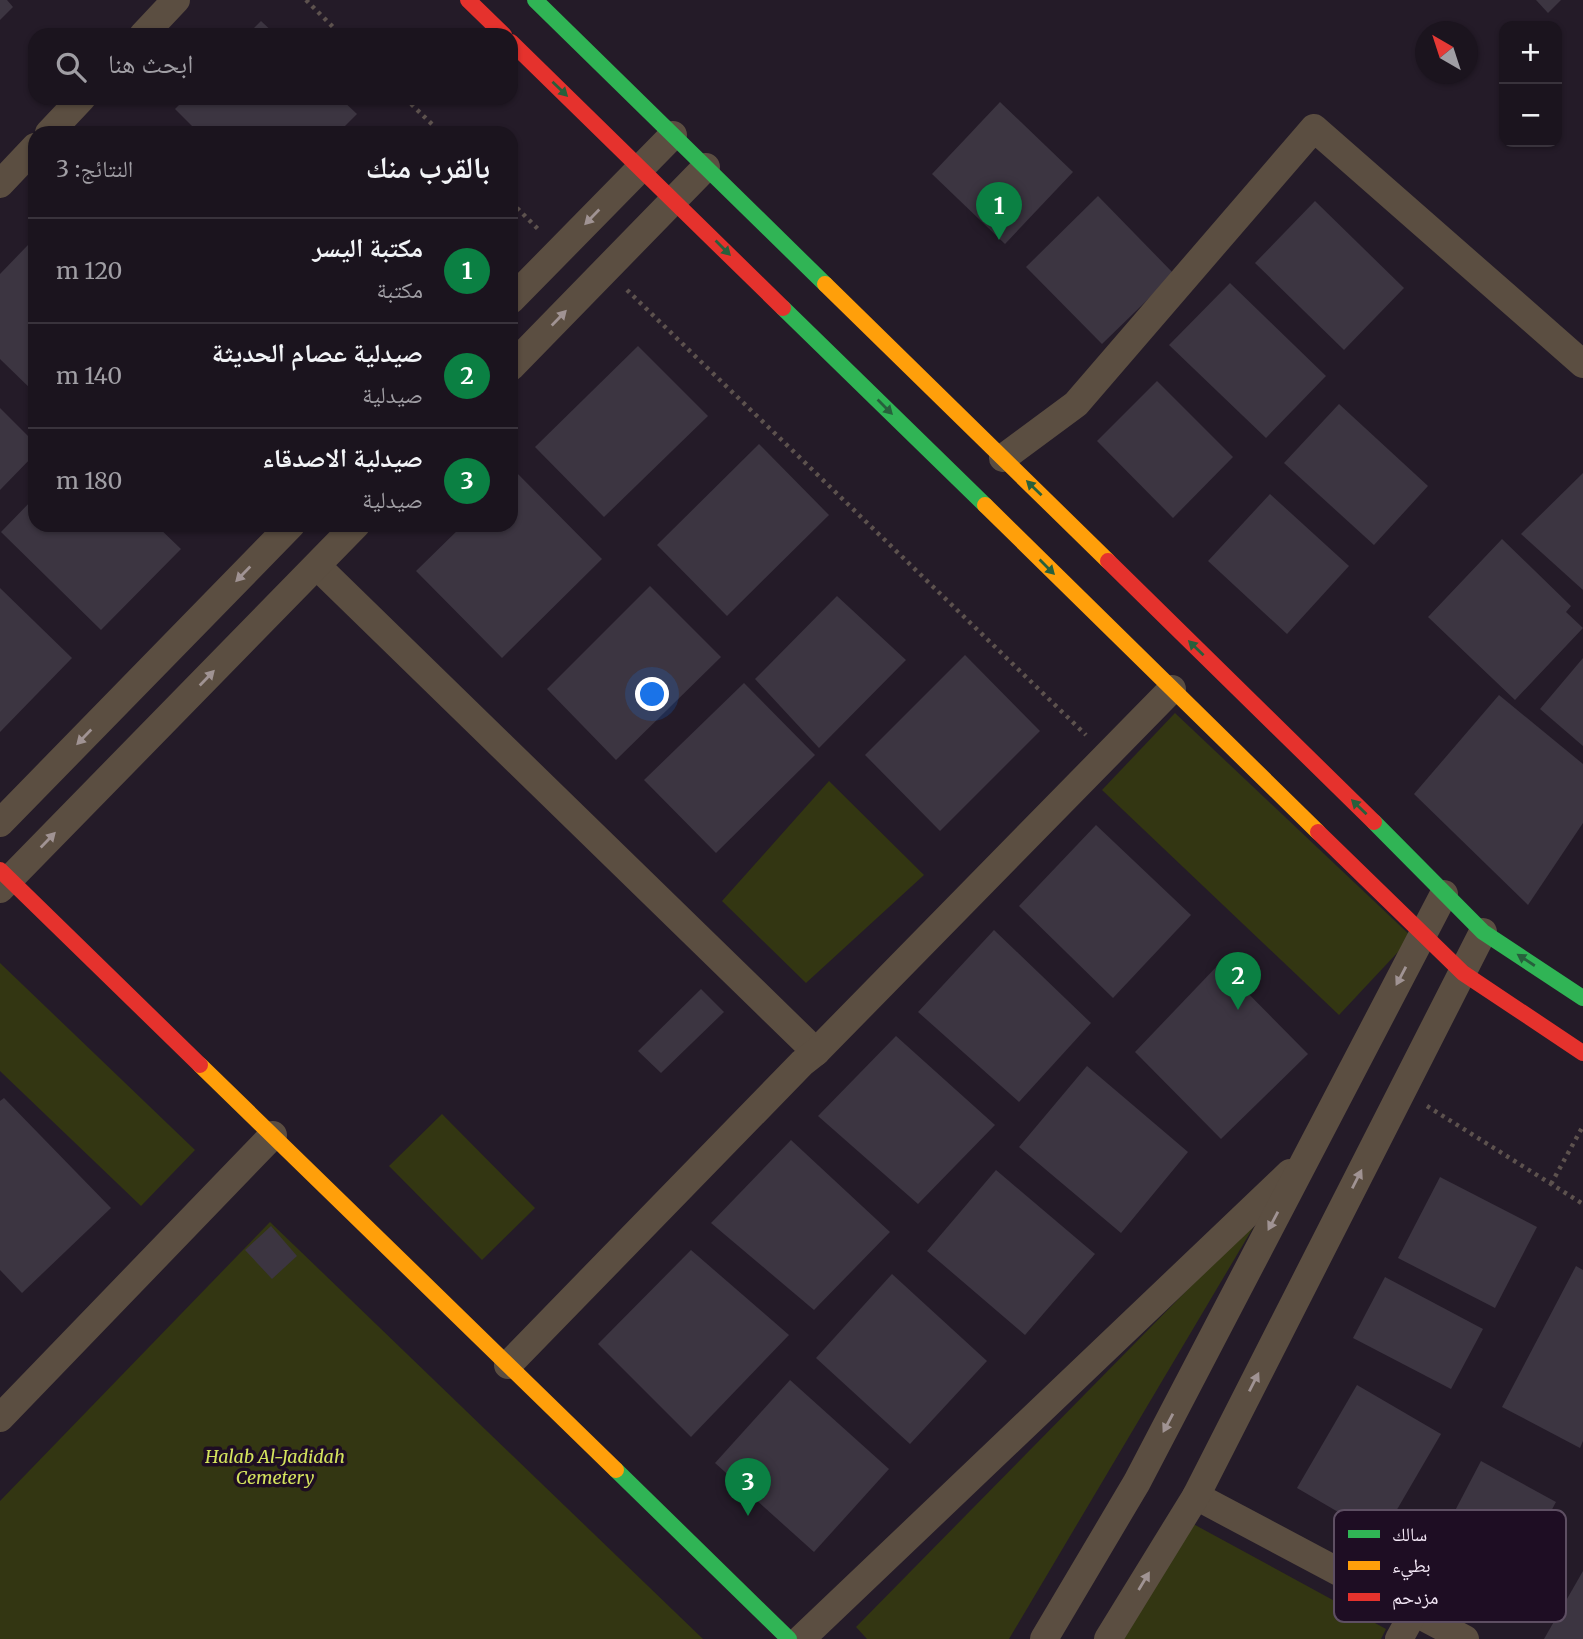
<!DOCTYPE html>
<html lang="ar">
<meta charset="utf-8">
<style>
body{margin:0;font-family:Merriweather,"Noto Naskh Arabic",serif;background:#241d27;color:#f1f3f6;direction:rtl}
.controls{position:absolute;right:21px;top:21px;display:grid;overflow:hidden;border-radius:14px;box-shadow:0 2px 5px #0004}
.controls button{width:63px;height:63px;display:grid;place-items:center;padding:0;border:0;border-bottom:2px solid #39333c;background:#1b141e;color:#f1f3f6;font:35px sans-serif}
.compass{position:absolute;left:1415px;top:21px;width:63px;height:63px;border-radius:50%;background:#1b141e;box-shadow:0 2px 5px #0004;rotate:321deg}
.you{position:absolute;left:653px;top:695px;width:24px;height:24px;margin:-18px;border:5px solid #fff;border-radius:50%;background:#1a73e8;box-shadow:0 0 0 10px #1a73e833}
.badge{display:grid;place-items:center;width:46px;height:46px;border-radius:50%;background:#0b8043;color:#fff;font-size:23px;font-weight:700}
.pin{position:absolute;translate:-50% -58px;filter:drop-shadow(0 2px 4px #0008)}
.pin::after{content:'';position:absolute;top:37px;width:24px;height:21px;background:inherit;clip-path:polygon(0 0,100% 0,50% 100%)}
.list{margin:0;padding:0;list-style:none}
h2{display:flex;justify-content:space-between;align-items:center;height:91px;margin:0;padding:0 28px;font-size:30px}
h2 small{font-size:23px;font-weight:400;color:#a09ea4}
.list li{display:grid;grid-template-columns:46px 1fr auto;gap:21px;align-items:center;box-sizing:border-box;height:105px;padding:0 28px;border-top:2px solid #39333c}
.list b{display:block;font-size:26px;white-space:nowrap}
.list p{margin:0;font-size:23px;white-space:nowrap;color:#a09ea4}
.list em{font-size:23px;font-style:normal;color:#a09ea4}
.icon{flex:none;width:38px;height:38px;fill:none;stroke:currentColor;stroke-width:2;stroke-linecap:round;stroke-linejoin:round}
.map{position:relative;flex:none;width:1583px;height:1639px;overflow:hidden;direction:ltr}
.search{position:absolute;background:#1b141e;box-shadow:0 2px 5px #0004;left:28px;top:28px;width:490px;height:77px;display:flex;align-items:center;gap:18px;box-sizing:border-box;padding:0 24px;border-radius:21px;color:#a09ea4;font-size:26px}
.panel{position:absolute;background:#1b141e;box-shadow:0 2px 5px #0004;left:28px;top:126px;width:490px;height:406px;border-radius:21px;direction:rtl}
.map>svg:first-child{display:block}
.green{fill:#333612}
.building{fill:#3c3541}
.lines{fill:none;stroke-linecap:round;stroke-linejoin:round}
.path{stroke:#5d524e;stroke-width:4.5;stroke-dasharray:3.5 5;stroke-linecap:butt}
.street{stroke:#5b4e41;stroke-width:28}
.fast{stroke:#30b455;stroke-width:16}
.slow{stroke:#ff9f0a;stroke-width:16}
.jam{stroke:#e5322d;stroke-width:16}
.oneway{fill:#27603c}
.oneway2{fill:#a09393}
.labels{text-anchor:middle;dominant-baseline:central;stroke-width:7;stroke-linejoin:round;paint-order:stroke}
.park-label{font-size:18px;font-style:italic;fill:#d4e35d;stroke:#1e0d23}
.key{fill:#1e0d23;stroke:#5e4f63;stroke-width:2}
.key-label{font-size:19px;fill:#f4e8f7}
</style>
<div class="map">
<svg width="1583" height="1639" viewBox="0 0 1583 1639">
<rect width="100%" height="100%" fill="#241b28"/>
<g class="green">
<polygon points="1175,713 1412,937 1339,1015 1102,790"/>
<polygon points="829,781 924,875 806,983 722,901"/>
<polygon points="0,963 195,1150 141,1206 0,1071"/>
<polygon points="442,1114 535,1208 482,1260 389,1166"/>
<polygon points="1260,1216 1009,1639 867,1639 856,1627"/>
<polygon points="270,1222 703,1639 0,1639 0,1501"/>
<polygon points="1186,1520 1386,1629 1381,1639 1120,1639"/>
</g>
<g class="building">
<polygon points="0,0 7,0 13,7 0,20"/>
<polygon points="1536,0 1561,0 1548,13"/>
<polygon points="261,21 276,35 247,35"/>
<polygon points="186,98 340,98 357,114 338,133 199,133 175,109"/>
<polygon points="1000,102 1073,172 1005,244 932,174"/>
<polygon points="1098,196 1174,274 1102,344 1026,267"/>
<polygon points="1315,201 1404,288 1344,350 1255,263"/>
<polygon points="28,245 35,252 35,393 0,359 0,274"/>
<polygon points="1230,283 1326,376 1266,438 1169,345"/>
<polygon points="638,346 708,416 604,517 535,447"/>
<polygon points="1157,381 1233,457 1173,518 1097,441"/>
<polygon points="1339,404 1428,486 1374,545 1284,463"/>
<polygon points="0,408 35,443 35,454 0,490"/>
<polygon points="759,444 829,515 727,616 657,545"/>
<polygon points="516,472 602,559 502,658 416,571 463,525 511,525 511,477"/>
<polygon points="1583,473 1583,590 1521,534"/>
<polygon points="1270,494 1349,566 1287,634 1208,561"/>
<polygon points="35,497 35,525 156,525 181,549 101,630 1,532"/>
<polygon points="1502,539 1571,606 1566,612 1583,628 1515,700 1428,617"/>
<polygon points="650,586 721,657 616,760 547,689"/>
<polygon points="0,588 72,658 0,732"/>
<polygon points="837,596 906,660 819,748 755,679"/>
<polygon points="965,655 1040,731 940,831 865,755"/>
<polygon points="1583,658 1583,746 1540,709"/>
<polygon points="744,683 815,755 716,853 644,780"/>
<polygon points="1499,695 1583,764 1583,823 1528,905 1414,794"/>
<polygon points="1096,825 1191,915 1113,998 1019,906"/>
<polygon points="994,930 1091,1023 1019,1102 918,1012"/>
<polygon points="1219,964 1308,1054 1221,1139 1135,1052"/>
<polygon points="701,989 724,1012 661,1073 638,1051"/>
<polygon points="896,1036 995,1125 918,1204 818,1116"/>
<polygon points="1087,1066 1188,1152 1121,1233 1019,1147"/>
<polygon points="4,1098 111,1208 22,1293 0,1270 0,1101"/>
<polygon points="791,1140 890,1232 814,1310 711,1223"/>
<polygon points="996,1170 1095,1254 1025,1335 927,1251"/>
<polygon points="1440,1177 1537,1227 1495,1308 1398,1258"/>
<polygon points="271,1226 297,1256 272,1279 245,1250"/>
<polygon points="691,1250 789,1335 691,1437 598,1344"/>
<polygon points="1576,1266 1583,1270 1583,1441 1580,1448 1502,1407"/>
<polygon points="892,1274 987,1361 910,1444 816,1358"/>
<polygon points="1385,1277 1483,1329 1451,1389 1353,1338"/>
<polygon points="790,1380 889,1469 814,1552 715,1463"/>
<polygon points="1357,1385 1441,1434 1381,1537 1297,1488"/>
<polygon points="1481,1461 1556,1502 1499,1609 1424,1570"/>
<polygon points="1583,1571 1583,1639 1544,1639"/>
</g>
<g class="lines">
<g class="path">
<polyline points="306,0 341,35"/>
<polyline points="405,98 441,133"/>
<polyline points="511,202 540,231"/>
<polyline points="627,290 1086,735"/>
<polyline points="1427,1106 1583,1204"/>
<polyline points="1551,1184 1583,1126"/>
</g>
<g class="street">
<polyline points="143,35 176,0"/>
<polyline points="49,133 82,98"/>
<polyline points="0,184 35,147"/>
<polyline points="511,300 673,135"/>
<polyline points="511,367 706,167"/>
<polyline points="1003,458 1076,404 1314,128 1583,364"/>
<polyline points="317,566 816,1052"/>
<polyline points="0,823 291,525"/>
<polyline points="0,889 356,525"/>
<polyline points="508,1365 802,1063 816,1052 1172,689"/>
<polyline points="0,1418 273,1135"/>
<polyline points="1196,1496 1465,1639"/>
<polyline points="801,1639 1290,1173"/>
<polyline points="1044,1639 1137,1482 1444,894"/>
<polyline points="1108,1639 1196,1496 1483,932"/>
<polyline points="1399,1639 1414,1612"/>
</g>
<g class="fast">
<polyline points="535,0 825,284"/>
<polyline points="783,308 985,505"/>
<polyline points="1374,822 1483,932 1583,998"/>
<polyline points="616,1470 789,1639"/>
</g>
<g class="slow">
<polyline points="825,284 1108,561"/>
<polyline points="985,505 1318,832"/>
<polyline points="200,1065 616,1470"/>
</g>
<g class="jam">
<polyline points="468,0 504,35"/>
<polyline points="511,42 783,308"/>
<polyline points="1108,561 1374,822"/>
<polyline points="1318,832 1463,973 1583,1053"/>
<polyline points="0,870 200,1065"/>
</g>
</g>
<defs><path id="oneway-solid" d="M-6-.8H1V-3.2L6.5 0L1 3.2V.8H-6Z" transform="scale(1.75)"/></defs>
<g class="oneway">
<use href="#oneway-solid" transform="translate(560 89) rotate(44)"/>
<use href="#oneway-solid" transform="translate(723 248) rotate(45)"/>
<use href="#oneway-solid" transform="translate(885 407) rotate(45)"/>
<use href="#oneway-solid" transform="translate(1034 488) rotate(-136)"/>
<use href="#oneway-solid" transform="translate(1047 567) rotate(45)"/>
<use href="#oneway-solid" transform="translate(1196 648) rotate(-136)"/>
<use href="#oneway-solid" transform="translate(1359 807) rotate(-136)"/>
<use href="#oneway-solid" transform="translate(1526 960) rotate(-147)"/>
</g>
<g class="oneway2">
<use href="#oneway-solid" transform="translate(592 217) rotate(134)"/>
<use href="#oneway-solid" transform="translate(559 318) rotate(-46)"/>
<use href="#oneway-solid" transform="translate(243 574) rotate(134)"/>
<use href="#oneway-solid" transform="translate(207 678) rotate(-46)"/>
<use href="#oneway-solid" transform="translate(84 737) rotate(134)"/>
<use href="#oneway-solid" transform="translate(48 840) rotate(-46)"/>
<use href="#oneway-solid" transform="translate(1401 976) rotate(118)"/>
<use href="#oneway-solid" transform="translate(1357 1179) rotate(-63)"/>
<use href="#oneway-solid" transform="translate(1273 1221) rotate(118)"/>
<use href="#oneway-solid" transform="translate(1254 1382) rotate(-63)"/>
<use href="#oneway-solid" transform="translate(1168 1423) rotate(118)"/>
<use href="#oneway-solid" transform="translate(1144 1581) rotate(-59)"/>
</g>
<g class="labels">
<g class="park-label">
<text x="275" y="1456">Halab Al-Jadidah<tspan x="275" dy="21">Cemetery</tspan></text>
</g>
</g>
<rect x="1334" y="1510" width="232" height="112" rx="10" class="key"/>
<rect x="1348" y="1530" width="32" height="8" fill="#30b455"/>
<rect x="1348" y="1561" width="32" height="9" fill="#ff9f0a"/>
<rect x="1348" y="1593" width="32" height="8" fill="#e5322d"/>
<g class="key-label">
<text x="1392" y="1541">سالك</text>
<text x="1392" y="1572">بطيء</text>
<text x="1392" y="1604">مزدحم</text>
</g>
</svg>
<div class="controls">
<button>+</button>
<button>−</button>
</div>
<svg class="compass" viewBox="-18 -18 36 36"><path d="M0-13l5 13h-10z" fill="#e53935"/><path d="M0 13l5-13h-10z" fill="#a09ea4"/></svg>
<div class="you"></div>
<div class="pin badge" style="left:999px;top:240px">1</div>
<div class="pin badge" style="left:1238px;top:1010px">2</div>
<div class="pin badge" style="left:748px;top:1516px">3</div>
<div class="search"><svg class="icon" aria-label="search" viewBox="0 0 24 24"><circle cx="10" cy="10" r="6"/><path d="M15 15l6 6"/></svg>ابحث هنا</div>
<section class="panel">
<h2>بالقرب منك<small>النتائج: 3</small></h2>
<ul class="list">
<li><span class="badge">1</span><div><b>مكتبة اليسر</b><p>مكتبة</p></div><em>120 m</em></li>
<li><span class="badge">2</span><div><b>صيدلية عصام الحديثة</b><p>صيدلية</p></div><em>140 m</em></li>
<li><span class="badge">3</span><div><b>صيدلية الاصدقاء</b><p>صيدلية</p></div><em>180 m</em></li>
</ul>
</section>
</div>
